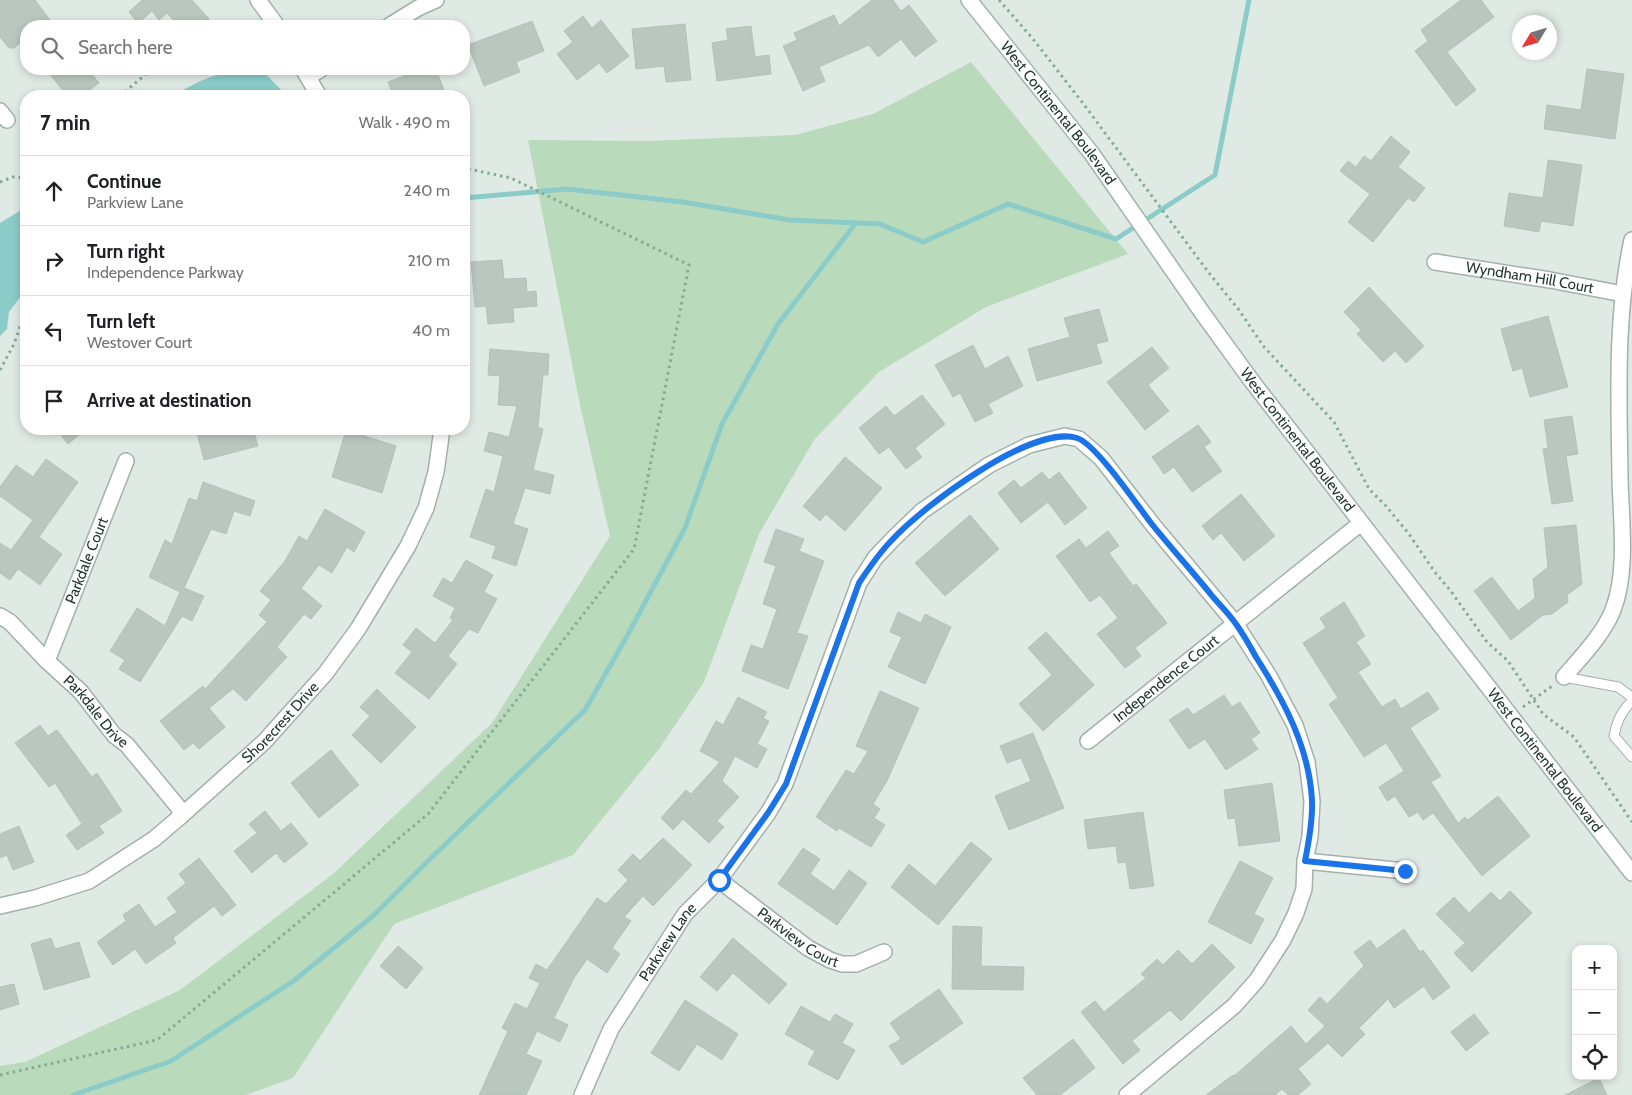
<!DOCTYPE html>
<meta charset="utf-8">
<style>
body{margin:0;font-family:Cabin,sans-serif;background:#f2f2f2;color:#202124}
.controls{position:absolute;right:15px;bottom:15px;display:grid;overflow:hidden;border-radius:10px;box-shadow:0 2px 8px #0003}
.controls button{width:45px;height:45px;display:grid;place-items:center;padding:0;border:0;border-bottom:1px solid #e0e0e0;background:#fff;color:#202124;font:25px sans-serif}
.compass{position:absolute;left:1512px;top:15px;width:45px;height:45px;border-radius:50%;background:#fff;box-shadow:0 2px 8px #0003;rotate:232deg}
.stop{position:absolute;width:15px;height:15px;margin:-11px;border:4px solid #1a73e8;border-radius:50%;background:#fff}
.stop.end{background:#1a73e8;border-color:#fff;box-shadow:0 1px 5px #0008}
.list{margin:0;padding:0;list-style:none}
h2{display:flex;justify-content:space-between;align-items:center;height:65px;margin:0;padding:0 20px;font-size:21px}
h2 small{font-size:16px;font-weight:400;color:#757577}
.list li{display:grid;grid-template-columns:32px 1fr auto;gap:15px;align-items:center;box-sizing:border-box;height:70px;padding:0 20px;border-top:1px solid #e0e0e0}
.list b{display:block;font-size:19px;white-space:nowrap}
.list p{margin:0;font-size:16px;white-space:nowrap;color:#757577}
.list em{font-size:16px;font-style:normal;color:#757577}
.icon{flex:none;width:28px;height:28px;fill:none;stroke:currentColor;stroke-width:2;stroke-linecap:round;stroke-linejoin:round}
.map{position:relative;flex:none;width:1632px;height:1095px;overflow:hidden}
.search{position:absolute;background:#fff;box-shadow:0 2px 8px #0003;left:20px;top:20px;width:450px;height:55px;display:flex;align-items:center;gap:12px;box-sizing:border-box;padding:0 18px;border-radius:20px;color:#757577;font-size:19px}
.panel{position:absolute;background:#fff;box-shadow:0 2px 8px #0003;left:20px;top:90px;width:450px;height:345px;border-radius:20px}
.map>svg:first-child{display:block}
.green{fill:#badabc}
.water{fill:#8bccc9}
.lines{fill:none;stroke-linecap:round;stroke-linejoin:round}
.stream{stroke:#8bccc9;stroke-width:5}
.building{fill:#b9c7bf;stroke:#b3c3b9}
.service-casing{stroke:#a3b1aa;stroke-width:11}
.minor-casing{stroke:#a3b1aa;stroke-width:18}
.secondary-casing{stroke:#a0b5a9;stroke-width:18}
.path{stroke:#82ac96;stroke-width:3;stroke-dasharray:2.5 4;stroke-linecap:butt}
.service{stroke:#fff;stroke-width:9}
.minor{stroke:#fff;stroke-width:15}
.secondary{stroke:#fff;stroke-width:15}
.route{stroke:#1a73e8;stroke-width:6}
.labels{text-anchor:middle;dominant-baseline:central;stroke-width:5;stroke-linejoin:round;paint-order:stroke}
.street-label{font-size:15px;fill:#22392e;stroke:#f0f7f2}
</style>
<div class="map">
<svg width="1632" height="1095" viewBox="0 0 1632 1095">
<rect width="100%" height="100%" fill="#e0eae4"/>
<polygon class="green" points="971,62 1128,254 986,307 879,372 814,440 759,534 704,682 659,749 573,855 394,924 293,1078 246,1095 0,1095 0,1066 25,1062 180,990 333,874 492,723 610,536 580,405 528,140 648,141 795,135 873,114"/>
<g class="water">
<path d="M240 69H261L287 96H175C194 81 217 74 240 69Z"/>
<polygon points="26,207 26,295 21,296 9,312 7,329 0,336 0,223"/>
</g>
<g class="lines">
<g class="stream">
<polyline points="464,198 567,189 683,202 790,220 880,224 923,242 1008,204 1116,239 1215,175 1249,0"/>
<polyline points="73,1095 171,1061 295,980 374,915 430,859 585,710 627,636 685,528 722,424 778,324 856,223"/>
</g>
</g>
<g class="building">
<polygon points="0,0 35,0 50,20 42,26 26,26 26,38 14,48 9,48 0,37"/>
<polygon points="142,0 192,0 209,19 202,26 179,26 167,13 159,20 152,11 138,23 129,12"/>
<polygon points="872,0 893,0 901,11 909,5 937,41 915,57 901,39 878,57 869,45 819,67 825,81 803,91 783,46 797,40 794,33 834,15 839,26"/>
<polygon points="1461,0 1481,0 1494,17 1447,52 1476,90 1456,106 1415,51 1428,41 1421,30"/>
<polygon points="583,16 592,28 601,20 629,56 607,73 599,63 577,80 557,54 573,42 564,31"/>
<polygon points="532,21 544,51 516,62 520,72 484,86 468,45"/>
<polygon points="685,24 691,80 666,82 664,66 636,69 632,29"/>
<polygon points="751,26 755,57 769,55 771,74 717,81 712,43 728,40 726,29"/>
<polygon points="46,69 88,69 99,83 81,96 67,96"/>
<polygon points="422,69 436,69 445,93 437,96 394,96 388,82"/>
<polygon points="1587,69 1624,74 1615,139 1544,129 1547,105 1581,110"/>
<polygon points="1391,136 1410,152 1398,167 1425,188 1414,202 1408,198 1373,242 1348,222 1370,194 1340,171 1348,161 1356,167 1364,156 1371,161"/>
<polygon points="1548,160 1582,165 1573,226 1541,221 1539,232 1504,226 1509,193 1543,198"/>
<polygon points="502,260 504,279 526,278 527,292 536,291 537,306 513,308 514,322 488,324 486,306 475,307 471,262"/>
<polygon points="1369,287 1424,346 1406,363 1395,351 1383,362 1357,334 1361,330 1344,312"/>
<polygon points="1099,309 1108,341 1096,344 1102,363 1037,381 1028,349 1070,337 1064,318"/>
<polygon points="1548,316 1568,387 1530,397 1522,368 1513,371 1501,329"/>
<polygon points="973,345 985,369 1008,356 1023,386 988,404 993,413 975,422 960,393 953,397 935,365"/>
<polygon points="1152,347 1169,368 1148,385 1169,411 1145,430 1107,382"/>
<polygon points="490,349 549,354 548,375 543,375 538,427 543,429 533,470 554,475 550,494 525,488 513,524 528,529 516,566 492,558 496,546 470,537 486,489 494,492 503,456 484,451 489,432 509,437 517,406 498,405 500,376 488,375"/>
<polygon points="922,395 945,424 915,448 922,457 906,469 889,447 879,454 859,428 886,406 894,416"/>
<polygon points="1572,416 1578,454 1566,456 1573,501 1552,504 1543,449 1548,448 1544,420"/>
<polygon points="1198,425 1211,442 1204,447 1222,471 1192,492 1174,467 1164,474 1152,457"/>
<polygon points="56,429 86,429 68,444"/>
<polygon points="196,429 240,429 242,435 254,432 258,446 204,460"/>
<polygon points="346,430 396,446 382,493 332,477"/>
<polygon points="845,457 882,488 845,531 826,514 820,521 803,506"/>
<polygon points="46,459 78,482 39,537 62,554 40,585 18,569 10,580 0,573 0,543 11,550 33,520 0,496 0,487 16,465 33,477"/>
<polygon points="1042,472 1049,480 1059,472 1087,508 1065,525 1048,502 1021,523 998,493 1014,480 1021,488"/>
<polygon points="203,482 255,501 250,516 234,511 226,534 211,529 184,588 204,596 192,621 182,616 140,682 119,669 125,660 110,651 137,608 165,626 180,592 149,577 165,540 172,544 189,498 197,501"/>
<polygon points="1241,494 1275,536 1244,561 1221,533 1213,540 1202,526"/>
<polygon points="325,509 365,532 354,552 347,547 332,573 319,565 301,588 322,606 311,619 304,614 277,647 287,657 246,701 233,689 209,708 225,727 199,749 193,743 184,750 160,721 203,686 205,689 267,622 259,615 271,600 260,591 285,561 299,536 307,541"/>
<polygon points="970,515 999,549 945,596 915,563"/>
<polygon points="1576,525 1582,584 1567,595 1568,602 1552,614 1543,615 1511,640 1474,591 1492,577 1518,611 1535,598 1533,579 1548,567 1544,528"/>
<polygon points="776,529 804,539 799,551 824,561 797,633 808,636 788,689 742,671 751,645 763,649 777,609 763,604 776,566 764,562"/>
<polygon points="1108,531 1119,546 1109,553 1133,586 1136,584 1167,623 1135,648 1141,656 1125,668 1097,634 1118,618 1100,595 1090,602 1056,556 1079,539 1086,548"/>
<polygon points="466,560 493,575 484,592 497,599 478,633 469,629 448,656 457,664 429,699 395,673 412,652 403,645 416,628 435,643 453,620 450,618 455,608 433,596 443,578 452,583"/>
<polygon points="1344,602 1365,636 1356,642 1371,664 1358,672 1382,707 1395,699 1401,709 1428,692 1439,709 1410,728 1441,776 1431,782 1458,823 1465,817 1468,820 1498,796 1530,836 1482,876 1433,813 1423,820 1418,812 1409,817 1395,796 1387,801 1379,787 1404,771 1386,743 1364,757 1329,704 1338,698 1303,643 1326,628 1320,618"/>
<polygon points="898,612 921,623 925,614 951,627 925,684 888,667 902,637 890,632"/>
<polygon points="1046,632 1094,685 1043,731 1019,704 1052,675 1028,648"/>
<polygon points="377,689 416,727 381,763 352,735 370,716 360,707"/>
<polygon points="880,691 919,708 887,781 873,804 880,809 874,818 885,825 871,847 839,828 837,831 816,817 846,770 854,774 868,751 856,746"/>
<polygon points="1224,695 1232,707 1240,702 1260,733 1251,739 1258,749 1226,770 1205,739 1189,749 1169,720 1188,708 1193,715"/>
<polygon points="738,697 767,712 763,718 769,721 757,744 767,749 757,768 735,756 722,781 739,797 717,821 724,827 709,843 683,819 673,830 661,818 686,790 691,794 720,762 700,751 716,721 723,725"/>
<polygon points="40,725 48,736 57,730 92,777 97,773 122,811 99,826 104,833 77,850 66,835 82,824 55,783 49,787 15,743"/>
<polygon points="1033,733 1064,808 1009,830 995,796 1031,781 1021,758 1007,763 1000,746"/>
<polygon points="331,750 359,785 319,818 291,783"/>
<polygon points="1272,783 1280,841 1239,846 1235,818 1228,819 1224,790"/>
<polygon points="265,811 281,831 291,823 308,844 284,863 276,853 252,873 234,851 257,833 249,824"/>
<polygon points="1143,812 1154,886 1130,889 1126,862 1118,863 1116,846 1088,849 1084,820"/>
<polygon points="19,826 34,862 13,870 7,855 0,858 0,834"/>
<polygon points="663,838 692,865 653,906 643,896 624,917 631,921 612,948 620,954 607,973 587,959 574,978 554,1018 568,1025 560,1042 537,1031 526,1054 542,1061 526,1095 479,1095 508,1031 502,1028 515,1003 527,1009 540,983 529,978 536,964 547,970 597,898 606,904 628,880 618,870 633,854 640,861"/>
<polygon points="971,842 992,859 938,925 891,887 909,864 935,886"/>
<polygon points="803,848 820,859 810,874 834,891 849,870 867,883 837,925 778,884"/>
<polygon points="199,858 236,905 222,916 214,906 173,938 176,943 146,964 135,949 113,965 97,942 126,921 123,915 139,904 155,927 177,912 167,898 186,883 179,874"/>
<polygon points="1240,861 1273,878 1254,914 1264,919 1251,944 1208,922"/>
<polygon points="1510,891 1532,913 1472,972 1454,953 1465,943 1436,914 1454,897 1469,913 1491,892 1500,901"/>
<polygon points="953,926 982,927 981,966 1024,967 1023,990 952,989"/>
<polygon points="1404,929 1420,952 1423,950 1450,987 1433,1000 1424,986 1394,1008 1388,999 1359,1028 1365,1034 1342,1057 1328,1043 1298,1069 1311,1084 1298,1095 1288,1095 1282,1089 1275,1095 1206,1095 1233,1075 1234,1076 1291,1026 1306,1044 1325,1026 1308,1010 1320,997 1327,1004 1364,966 1354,952 1370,940 1377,949"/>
<polygon points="51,938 55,949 79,942 90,977 44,990 31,944"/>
<polygon points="733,938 787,984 769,1004 733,973 717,991 700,977"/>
<polygon points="1212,944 1235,967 1181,1021 1170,1010 1132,1041 1140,1050 1123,1064 1081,1012 1095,1001 1104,1012 1146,978 1141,974 1157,959 1163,965 1178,950 1192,964"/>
<polygon points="398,946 423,968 406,989 380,966"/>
<polygon points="14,984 19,1004 0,1010 0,987"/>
<polygon points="939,989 963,1023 902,1065 889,1046 901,1039 890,1023"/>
<polygon points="685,1000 738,1034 722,1060 697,1044 679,1071 651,1053"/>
<polygon points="801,1006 830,1022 835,1014 853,1024 842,1043 855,1050 838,1080 808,1064 815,1051 785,1034"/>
<polygon points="1474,1014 1489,1033 1466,1051 1451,1032"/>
<polygon points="1073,1039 1095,1068 1060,1095 1037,1095 1023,1078"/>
<polygon points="1599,1078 1607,1095 1565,1095"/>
</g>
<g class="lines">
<defs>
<g id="service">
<polyline points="1564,677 1618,687 1632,697"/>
<path d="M1632 701C1621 712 1617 721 1614 736L1632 757"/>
</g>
<g id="minor">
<polyline points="258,0 277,26"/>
<polyline points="389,26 418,8 436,0"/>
<polyline points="303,69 319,96"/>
<polyline points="308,77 321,69"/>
<polyline points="0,111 7,120"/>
<path id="s1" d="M1435 262 1550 280 1623 294"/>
<path id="s2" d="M0 616 10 622 47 661 81 692 114 735 127 745 179 808 181 816"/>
<path id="s3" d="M47 661 126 461"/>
<path d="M1564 677C1581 657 1603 635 1613 610 1628 571 1621 520 1620 478 1619 399 1615 318 1632 240"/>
<path id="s4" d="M1088 741 1361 523"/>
<polyline points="1305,861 1405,871"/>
<path id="s5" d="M719 880 808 948 830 960 842 964H856L884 952"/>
<path id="s6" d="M0 906 35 898 89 881 154 839 181 816 264 742 325 674 358 629 408 546 426 508 436 472 442 429"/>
<path id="s7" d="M582 1095 611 1029 685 914 719 880 768 813 785 784 859 583 875 558 893 539 922 511 989 465 1029 445 1065 436 1079 439 1101 458 1153 525 1235 623 1269 676 1295 725 1307 762 1312 801 1310 837 1305 861 1304 889 1296 913 1283 940 1257 980 1234 1006 1127 1095"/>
</g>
<g id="secondary">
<path id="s8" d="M969 0 1092 154 1201 311 1251 380 1632 873"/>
</g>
</defs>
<use href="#service" class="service-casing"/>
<use href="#minor" class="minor-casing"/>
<use href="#secondary" class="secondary-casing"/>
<g class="path">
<polyline points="999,0 1033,39 1082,102 1209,273 1239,310 1264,347 1334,422 1369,489 1386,506 1409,534 1434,571 1450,590 1487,642 1508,661 1543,714 1574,737 1632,822"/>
<polyline points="120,96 152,69"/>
<polyline points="0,182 13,177 26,178"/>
<polyline points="0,370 14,344 24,315 26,314"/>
<polyline points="1523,707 1552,686"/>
<polyline points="0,1075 157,1040 428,814 634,549 689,265 511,178 464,168"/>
</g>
<use href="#service" class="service"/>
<use href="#minor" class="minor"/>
<use href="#secondary" class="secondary"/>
</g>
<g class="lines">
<path class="route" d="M719 880 768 813 786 784 859 583C869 568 879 553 892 540 922 507 1032 424 1077 438 1096 444 1137 505 1151 523 1171 548 1193 572 1213 597 1221 606 1229 614 1236 624 1243 634 1250 646 1256 657 1284 701 1309 747 1312 800 1313 820 1309 841 1305 861L1405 871"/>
</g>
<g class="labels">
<g class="street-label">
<text stroke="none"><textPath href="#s8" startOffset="144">West Continental Boulevard</textPath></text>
<text stroke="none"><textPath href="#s1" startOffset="96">Wyndham Hill Court</textPath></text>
<text stroke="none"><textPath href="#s8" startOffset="549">West Continental Boulevard</textPath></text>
<text stroke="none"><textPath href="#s3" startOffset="108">Parkdale Court</textPath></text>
<text stroke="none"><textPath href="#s4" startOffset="100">Independence Court</textPath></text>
<text stroke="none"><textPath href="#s2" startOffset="136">Parkdale Drive</textPath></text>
<text stroke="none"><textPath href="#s6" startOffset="342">Shorecrest Drive</textPath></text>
<text stroke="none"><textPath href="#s8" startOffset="954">West Continental Boulevard</textPath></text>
<text stroke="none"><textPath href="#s5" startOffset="98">Parkview Court</textPath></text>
<text stroke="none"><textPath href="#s7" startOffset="176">Parkview Lane</textPath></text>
</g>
</g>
</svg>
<div class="controls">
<button>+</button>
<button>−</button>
<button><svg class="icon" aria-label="locate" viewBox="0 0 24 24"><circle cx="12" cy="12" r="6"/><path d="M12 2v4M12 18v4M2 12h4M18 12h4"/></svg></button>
</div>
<svg class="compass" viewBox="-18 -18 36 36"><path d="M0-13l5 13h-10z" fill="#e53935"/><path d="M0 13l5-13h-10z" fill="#757577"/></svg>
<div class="stop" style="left:719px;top:880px"></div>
<div class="stop end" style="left:1405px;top:871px"></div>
<div class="search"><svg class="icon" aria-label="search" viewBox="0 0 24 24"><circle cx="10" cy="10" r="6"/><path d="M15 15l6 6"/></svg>Search here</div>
<section class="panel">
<h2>7 min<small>Walk · 490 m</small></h2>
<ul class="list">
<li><svg class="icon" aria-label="ahead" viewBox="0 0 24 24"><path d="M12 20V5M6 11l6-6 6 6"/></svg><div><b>Continue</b><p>Parkview Lane</p></div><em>240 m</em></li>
<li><svg class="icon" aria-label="right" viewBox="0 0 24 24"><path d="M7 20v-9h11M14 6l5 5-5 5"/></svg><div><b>Turn right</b><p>Independence Parkway</p></div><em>210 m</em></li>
<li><svg class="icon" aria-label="left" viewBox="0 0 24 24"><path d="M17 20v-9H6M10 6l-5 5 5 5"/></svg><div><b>Turn left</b><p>Westover Court</p></div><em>40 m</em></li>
<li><svg class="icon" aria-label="arrive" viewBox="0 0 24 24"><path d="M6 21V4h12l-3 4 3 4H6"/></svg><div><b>Arrive at destination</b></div></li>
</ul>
</section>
</div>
